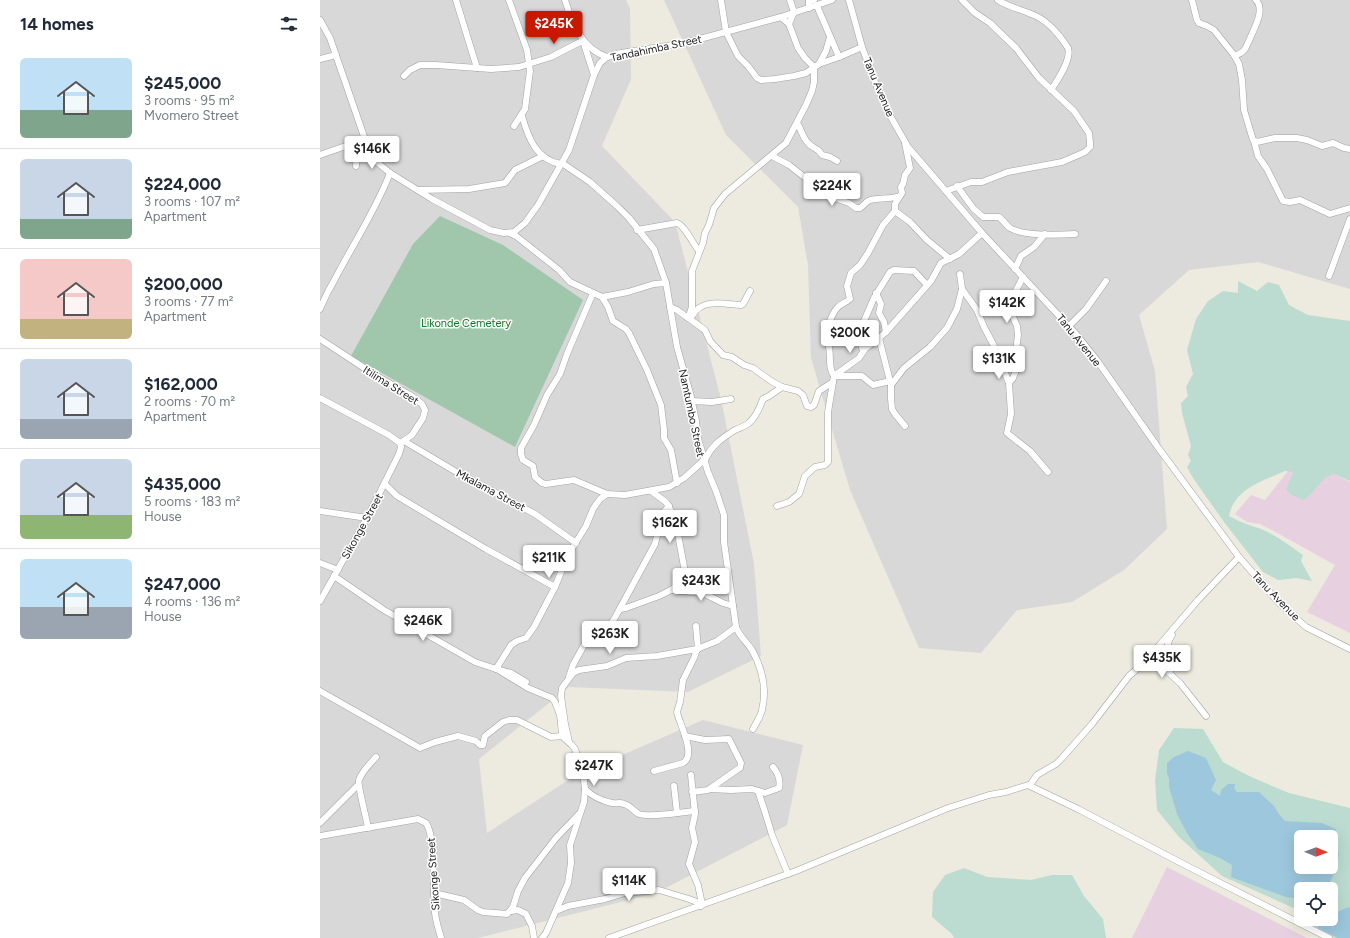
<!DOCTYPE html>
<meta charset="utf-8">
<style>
body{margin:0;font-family:Figtree,sans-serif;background:#f6f6f7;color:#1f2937;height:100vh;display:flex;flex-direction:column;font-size:15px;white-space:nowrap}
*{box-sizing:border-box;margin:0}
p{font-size:13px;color:#747a83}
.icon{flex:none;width:22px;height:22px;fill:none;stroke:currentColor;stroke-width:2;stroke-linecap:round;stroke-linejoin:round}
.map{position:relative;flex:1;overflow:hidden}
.drawer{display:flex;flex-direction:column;background:#fff;width:320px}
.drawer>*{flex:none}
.needle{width:26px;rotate:91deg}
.controls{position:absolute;left:974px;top:830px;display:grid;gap:8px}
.controls a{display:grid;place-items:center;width:44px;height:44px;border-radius:6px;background:#fff;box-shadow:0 4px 16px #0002;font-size:20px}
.price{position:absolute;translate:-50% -34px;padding:0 9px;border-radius:4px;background:#fff;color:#222;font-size:13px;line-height:26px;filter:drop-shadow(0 1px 2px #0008)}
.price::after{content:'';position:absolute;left:50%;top:24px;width:12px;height:9px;margin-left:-6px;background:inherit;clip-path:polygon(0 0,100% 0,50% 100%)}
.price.current{background:#c61900;color:#fff}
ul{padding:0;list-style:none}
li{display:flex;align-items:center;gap:12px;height:100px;padding:0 20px}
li+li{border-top:1px solid #e0e1e3}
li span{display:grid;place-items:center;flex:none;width:112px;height:80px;border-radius:6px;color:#555}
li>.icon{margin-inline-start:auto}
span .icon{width:48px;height:48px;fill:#fffc;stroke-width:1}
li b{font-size:17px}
h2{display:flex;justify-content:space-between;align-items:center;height:48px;padding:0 20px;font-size:17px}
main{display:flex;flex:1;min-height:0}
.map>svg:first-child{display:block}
.residential{fill:#d9d8d8}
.industrial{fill:#e7d1e0}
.wetland{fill:#bcdcd1;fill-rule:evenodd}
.cemetery{fill:#a0c7ab}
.water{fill:#9dc7dd;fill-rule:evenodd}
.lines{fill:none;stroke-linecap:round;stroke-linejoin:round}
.minor-casing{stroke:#a2a2a2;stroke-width:7}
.minor{stroke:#fff;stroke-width:6}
.labels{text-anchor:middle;stroke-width:3;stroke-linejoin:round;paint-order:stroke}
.street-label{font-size:11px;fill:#1b1b1b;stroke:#fff}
.park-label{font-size:11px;fill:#077b1f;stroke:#fff}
</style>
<main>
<section class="drawer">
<h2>14 homes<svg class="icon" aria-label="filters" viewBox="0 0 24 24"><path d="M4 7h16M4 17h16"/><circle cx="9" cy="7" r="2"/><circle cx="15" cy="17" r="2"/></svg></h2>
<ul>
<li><span style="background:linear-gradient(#bfe0f5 65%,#7fa58c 0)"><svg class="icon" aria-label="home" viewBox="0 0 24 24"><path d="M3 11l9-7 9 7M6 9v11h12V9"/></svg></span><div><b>$245,000</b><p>3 rooms · 95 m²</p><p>Mvomero Street</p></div></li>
<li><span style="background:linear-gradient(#c9d6e8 75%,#7fa58c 0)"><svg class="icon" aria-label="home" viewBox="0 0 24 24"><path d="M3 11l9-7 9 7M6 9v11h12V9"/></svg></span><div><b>$224,000</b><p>3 rooms · 107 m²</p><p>Apartment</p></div></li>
<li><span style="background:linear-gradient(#f6c9c9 75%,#c2b280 0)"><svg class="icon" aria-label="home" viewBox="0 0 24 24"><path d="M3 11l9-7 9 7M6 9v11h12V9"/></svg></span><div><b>$200,000</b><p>3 rooms · 77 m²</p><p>Apartment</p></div></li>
<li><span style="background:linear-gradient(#c9d6e8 75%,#9aa5b1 0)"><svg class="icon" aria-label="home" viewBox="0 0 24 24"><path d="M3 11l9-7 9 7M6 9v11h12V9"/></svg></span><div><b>$162,000</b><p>2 rooms · 70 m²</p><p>Apartment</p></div></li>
<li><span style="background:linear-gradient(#c9d6e8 70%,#8fb573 0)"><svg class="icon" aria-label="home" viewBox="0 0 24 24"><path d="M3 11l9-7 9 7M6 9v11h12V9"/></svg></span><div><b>$435,000</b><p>5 rooms · 183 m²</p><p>House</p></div></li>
<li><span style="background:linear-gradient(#bfe0f5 60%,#9aa5b1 0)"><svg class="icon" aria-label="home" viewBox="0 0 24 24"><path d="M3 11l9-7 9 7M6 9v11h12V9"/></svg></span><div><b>$247,000</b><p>4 rooms · 136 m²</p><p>House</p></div></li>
</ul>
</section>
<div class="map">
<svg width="1030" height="938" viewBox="0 0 1030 938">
<rect width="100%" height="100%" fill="#edeadf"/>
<g class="residential">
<polygon points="0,0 306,0 310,9 311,79 282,146 355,222 401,399 434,564 441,656 368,692 249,687 159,759 167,833 256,775 383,720 483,745 467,825 336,893 158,938 0,938"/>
<polygon points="344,0 1030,0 1030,289 938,262 869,270 819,315 835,371 847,529 804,570 752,602 697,610 661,653 599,648 530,490 491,358 488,265 478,207 406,135"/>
</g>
<g class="industrial">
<polygon points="980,456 1030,482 1030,633 987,612 1015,565 950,529 940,524 927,522 915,514 931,495 945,500"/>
<polygon points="847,867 987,938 812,938"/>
</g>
<g class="wetland">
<path d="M918,281l19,10 11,-9 11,3 10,20 19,10 42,6v160l-16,-7 -9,4 -15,17 -7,5 -13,-6 -4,-5 7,-17 -8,-1c-22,10 -51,18 -56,45 11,6 20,9 32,13 15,6 29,17 42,26l-2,6 11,20 -16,-3 -18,2 -15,-8 -39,-50 -31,-44 -6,-11 4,-6 -3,-6 3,-9 -9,-33 -1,-10 7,-7 -2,-9 7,-13 -6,-24 9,-31 12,-18 15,-10 15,2z"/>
<path d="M854,728l29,1 20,33 24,13 25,11 17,7 61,15v130h-15l-38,-20 1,-8 -76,-34 -43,-39 -22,-27 -2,-29 4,-31zM981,837h30v30h-30zM981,889h30v30h-30z"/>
<polygon points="644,868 667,877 711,880 732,875 752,875 764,896 783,919 786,938 634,938 632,934 612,917 613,892 625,875"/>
</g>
<polygon class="cemetery" points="120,216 183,245 263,300 195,447 31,356 93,244"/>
<g class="water">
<path d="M868,751l18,7 10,22 -5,10 9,6 1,-6 7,-6h7l-1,4 3,4h22l15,14 5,8 6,7 37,2 14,6 -2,9 5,17 -4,16 -8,18h-26v10l-15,-2 -55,-20 1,-12 -12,-7 -22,-9 -11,-16 -10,-19 -8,-27v-8l-2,-6v-10l7,-6zM981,837h30v30h-30z"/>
<polygon points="1028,907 1030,908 1030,938 1018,938 998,928 999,921 1003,919 1011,919 1011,915"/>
</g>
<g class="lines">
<g class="minor-casing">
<g id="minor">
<polyline points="136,0 157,68"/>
<polyline points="189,0 207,50 210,71 205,109 194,126"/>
<path d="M245,0c7,23 17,49 42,57"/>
<polyline points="401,0 406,32 418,56 428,66 437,78 441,80 455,79 474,76 486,73 499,64 519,57 542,47"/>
<polyline points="529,0 542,47 555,82 568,112 588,147 662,233 756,334 776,359 837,446 919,557 960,604 986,627 1030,649"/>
<path d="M678,0c10,7 22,9 33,14 15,5 28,20 37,34 4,11 -11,33 -17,42"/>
<polyline points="872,0 877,20 879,23 887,26 894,30 914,55 919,64 922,80 924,110 933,140 937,142 955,138 977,138 987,140 1002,146 1013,143 1024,148 1030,149"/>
<polyline points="497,6 519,57"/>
<polyline points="489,8 489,0 494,0"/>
<polyline points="0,20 10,38 49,151 53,159 70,173 112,199 170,230 184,233 194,232 205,223 218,205 249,150 274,75 280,63 287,57 301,53 365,43 461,17 512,0"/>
<polyline points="469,24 474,12 470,0"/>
<polyline points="264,44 274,75"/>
<path d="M914,55c5,0 8,-2 11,-6 2,-3 2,-5 4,-8 4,-11 17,-31 7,-41"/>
<polyline points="0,59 16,55"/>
<polyline points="499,64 506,51 510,37"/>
<polyline points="84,76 90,70 100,65 116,65 171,69 199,67 231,57 262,41"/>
<path d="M202,116c6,21 14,44 39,48"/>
<path d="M477,123c4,6 6,15 11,20 5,6 11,5 14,12l8,2 7,4"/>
<polyline points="934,141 938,156 947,169 963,201 970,202 980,200 1010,214 1030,208"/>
<polyline points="0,155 46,139"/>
<path d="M452,156l17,9 38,30 7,3 15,5 7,5h4c3,-2 5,-5 8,-7 7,-4 22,-1 32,-5"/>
<polyline points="242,163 270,182 297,206 309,218 334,249 346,283 357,347 370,393 376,421 378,439 384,458 383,461 364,478 349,487 305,495 287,494 254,480 226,484 222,483 215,477 213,466 203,460 201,454 201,448 214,425 227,395 240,374 247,354 273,293"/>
<polyline points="36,166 37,156 40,148 39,141"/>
<path d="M637,186l16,22 10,9h16c4,3 7,8 11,11 14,8 49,7 65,6"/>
<polyline points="99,190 149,189 185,183 195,170 223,156"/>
<polyline points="626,191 651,182 662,182 688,172 742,162 765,152 770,147 770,142 769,133 754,111 719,78 696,48 670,23 655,13 642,0"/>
<polyline points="575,211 590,222 607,240 630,259"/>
<path d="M317,230l40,-7c8,3 16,21 22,28"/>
<polyline points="190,233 196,236 239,270 250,282 282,297 308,292 334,284 346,283"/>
<polyline points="695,269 701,256 714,247 725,234"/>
<polyline points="640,274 642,289 657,310 664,327 673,344 689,383 691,414 687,433 710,451 728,472"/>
<polyline points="1009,276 1030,219"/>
<polyline points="556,293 561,304 559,313 564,322 566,332"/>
<polyline points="282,297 288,307 293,321 306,329 309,333 327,370 341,405 344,430 344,438 351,450 357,483"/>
<polyline points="350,307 357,310 385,330 390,341 403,355 412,357 424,365 433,368 451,381 462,387"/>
<path d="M0,309c4,-10 9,-20 15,-30 18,-35 41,-69 55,-106"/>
<path d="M372,316c10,-18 31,-12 49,-11l2,-1 7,-13"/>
<polyline points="368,318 372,307 372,271 383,243 385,233 389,225 394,208 405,194 466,143 486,105 492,91 494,82 494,67 485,58 478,48 469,24 461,17"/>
<polyline points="749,326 766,309 786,281"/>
<polyline points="559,338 571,385 571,399 572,409 575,414 585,426"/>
<polyline points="0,339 55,375 90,395 102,404 105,410 103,418 92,435 82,442"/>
<polyline points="543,351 541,344 545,332 544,321 554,298 570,272 574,270 594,271 607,285"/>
<path d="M570,381l-17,4 -11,-9h-28c-7,-10 -2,-22 -6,-33 -1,-4 -2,-3 -2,-6 -1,-6 7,-25 11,-29 4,-5 9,-5 13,-9l-3,-13 4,-13 9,-8 8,-12 15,-28 12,-14v-7l7,-11 -1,-6 2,-3 2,-9 5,-7 -5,-25"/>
<polyline points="689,383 693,378 695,373 696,351 698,335 697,326 688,306 703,277"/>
<polyline points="571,385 584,368 610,347 627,328 637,309 642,289"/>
<polyline points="0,398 69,435 80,443 81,447 79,454 47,518 0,601"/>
<polyline points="371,401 392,402 411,399"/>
<polyline points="84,441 138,473 215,514 256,543"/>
<path d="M384,459l4,13 8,19 8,24v27l12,85c3,9 11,15 16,23 10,18 15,39 10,60 -1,6 -6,13 -9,19"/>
<path d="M385,460c6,-14 17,-22 30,-30 5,-2 10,-4 14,-7 7,-6 11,-16 14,-24l6,-3 13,-9 16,4 5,4 4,11 4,1 3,-2 5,-14 14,-9"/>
<polyline points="65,484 77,496 166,549 235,587"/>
<polyline points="331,491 346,502 355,518 365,572 376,592"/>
<polyline points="457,506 469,502 479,494 485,476 495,467 505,465 508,462 508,412 514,376 518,373 539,358 545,349 559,338 566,332 611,281 621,263 639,254 662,233"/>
<polyline points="0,511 47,518"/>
<polyline points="0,563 18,570"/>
<polyline points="14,576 64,610 155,662 176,669 191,673 206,682"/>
<polyline points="351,590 383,593 403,603 413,606"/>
<polyline points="300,609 306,608 339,596 351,590 355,587 365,572"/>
<polyline points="376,626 378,649"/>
<path d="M852,635c-8,12 -3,16 2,28l-5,10 11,10 26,33"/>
<polyline points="176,669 191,645 197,641 206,638 214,627 235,587 248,555 266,526 273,509 280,499 287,494"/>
<polyline points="180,671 208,688 232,698 235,702 240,715 242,734 244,738 252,745 255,749 263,773 265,789 264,802 250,845 251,863 248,883 226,933 222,938"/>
<path d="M249,677l4,-12 16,-29c5,-4 10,-3 15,-6 6,-4 11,-12 14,-18l37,-68 7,-30 7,-8"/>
<polyline points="0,691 100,748 115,742 138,736 156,741 160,745 163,745 165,736 183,722 189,720 197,720 231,737 243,736"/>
<polyline points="365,736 385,740 409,739 421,763 420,768 418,769 388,790 372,792"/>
<polyline points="249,742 245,724 241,696 242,688 253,673 259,670 287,666 306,658 337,656 377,649 397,641 416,627"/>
<path d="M334,771l29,-8c14,-8 -4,-40 -6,-51l3,-10 3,-22 11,-22 3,-9"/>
<polyline points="371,775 375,814 372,828 375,842 369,864 378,885 382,904 381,906"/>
<polyline points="710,785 717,775 736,764 742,758 772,724 809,676 825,662 878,600 919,557"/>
<polyline points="354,786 357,813"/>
<path d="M265,789c7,7 17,12 27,14 4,1 8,-1 12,1 6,1 10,8 15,10 12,4 43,-2 56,-3"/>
<path d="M390,789l21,1 21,-1 13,4 14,-5c2,-9 -1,-15 -6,-21"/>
<polyline points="438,791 445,812 452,835 468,874"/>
<polyline points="0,823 38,785"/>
<path d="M48,828c-1,-8 -11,-44 -9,-48 3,-9 11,-16 17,-23"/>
<path d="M0,836l98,-17 8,4c10,14 7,71 9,90 1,9 4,17 6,25"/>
<polyline points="114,893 144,900 158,910 163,912 187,914 193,907 198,891 205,878 236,838 259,814"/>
<polyline points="191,911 198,910 206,914 212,926 214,938"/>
<polyline points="236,911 248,906 285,899 305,893 339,890 369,899 382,904"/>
<polyline points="289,938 476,871 628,808 669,795 686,792 708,785 758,809 867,866 1009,938"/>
</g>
</g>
<use href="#minor" class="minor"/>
</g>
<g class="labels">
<g class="street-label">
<text transform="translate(336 48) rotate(-12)" y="4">Tandahimba Street</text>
<text transform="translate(559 87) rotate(67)" y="4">Tanu Avenue</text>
<text transform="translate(759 340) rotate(51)" y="4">Tanu Avenue</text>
<text transform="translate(71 385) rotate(32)" y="4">Itilima Street</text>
<text transform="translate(372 413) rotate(78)" y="4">Namtumbo Street</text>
<text transform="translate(171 490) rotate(28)" y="4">Mkalama Street</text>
<text transform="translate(42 526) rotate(-61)" y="4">Sikonge Street</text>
<text transform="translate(956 596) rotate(46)" y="4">Tanu Avenue</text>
<text transform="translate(113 874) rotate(-94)" y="4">Sikonge Street</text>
</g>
<g class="park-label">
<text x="146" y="327">Likonde Cemetery</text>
</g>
</g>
</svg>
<div class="controls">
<a><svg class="needle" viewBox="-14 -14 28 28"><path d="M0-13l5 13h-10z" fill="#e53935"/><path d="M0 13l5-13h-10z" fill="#747a83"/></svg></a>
<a><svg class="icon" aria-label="locate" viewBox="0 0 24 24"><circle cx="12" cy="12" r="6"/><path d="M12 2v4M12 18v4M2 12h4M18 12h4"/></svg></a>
</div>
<b class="price current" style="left:234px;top:45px">$245K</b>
<b class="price" style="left:52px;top:170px">$146K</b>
<b class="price" style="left:512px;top:207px">$224K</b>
<b class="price" style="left:687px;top:324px">$142K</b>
<b class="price" style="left:530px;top:354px">$200K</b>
<b class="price" style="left:679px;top:380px">$131K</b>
<b class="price" style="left:350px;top:544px">$162K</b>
<b class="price" style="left:229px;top:579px">$211K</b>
<b class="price" style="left:381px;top:602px">$243K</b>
<b class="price" style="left:103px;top:642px">$246K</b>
<b class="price" style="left:290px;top:655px">$263K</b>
<b class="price" style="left:842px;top:679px">$435K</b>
<b class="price" style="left:274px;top:787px">$247K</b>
<b class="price" style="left:309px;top:902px">$114K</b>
</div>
</main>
